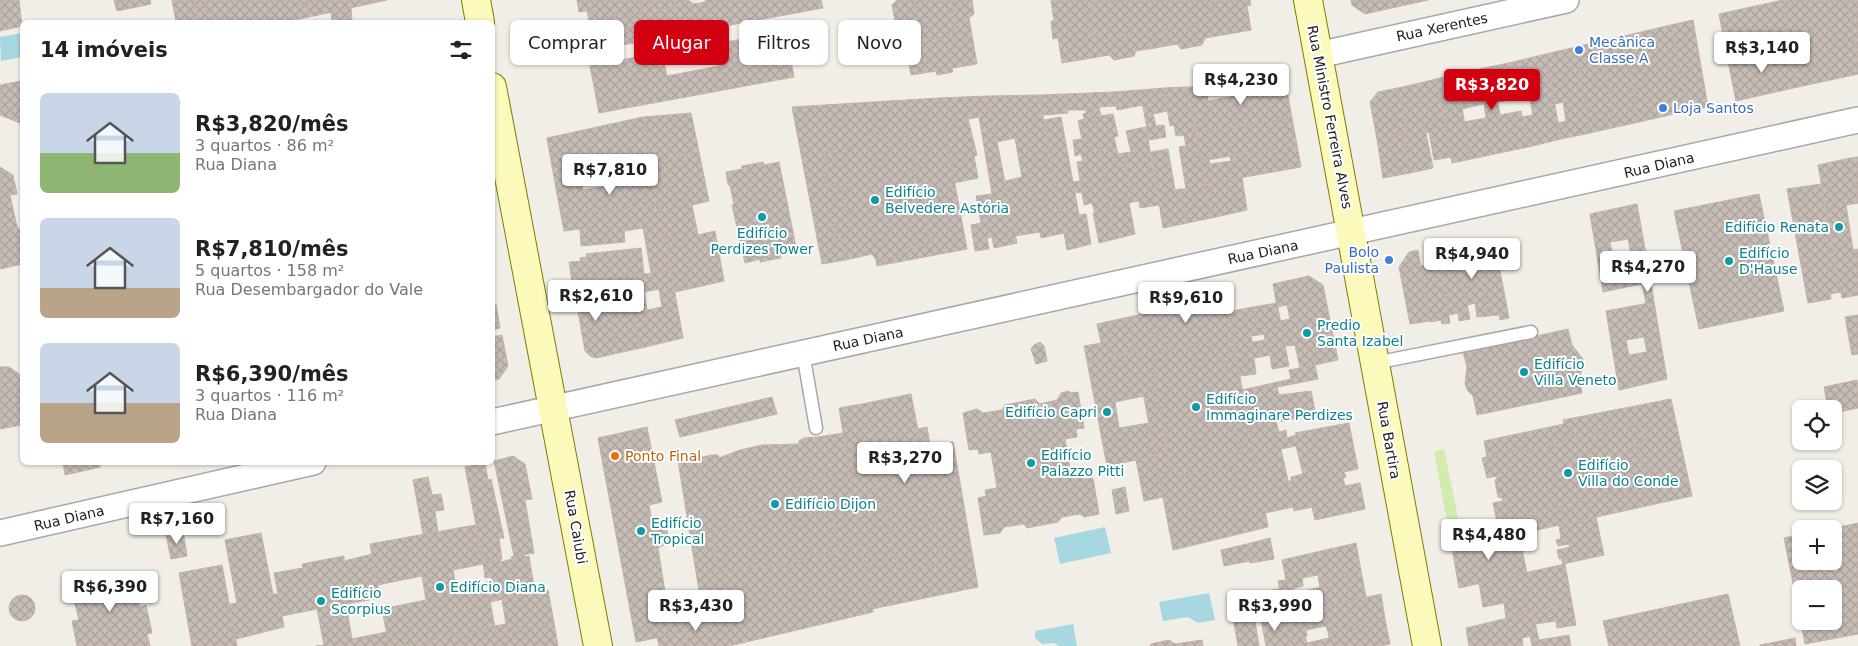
<!DOCTYPE html>
<html lang="pt">
<meta charset="utf-8">
<style>
body{margin:0;font-family:"DejaVu Sans",sans-serif;background:#f6f6f6;color:#222;height:100vh;display:flex;flex-direction:column;font-size:19px;white-space:nowrap}
*{box-sizing:border-box;margin:0}
p{font-size:16px;color:#767676}
.icon{flex:none;width:28px;height:28px;fill:none;stroke:currentColor;stroke-width:2;stroke-linecap:round;stroke-linejoin:round}
.map{position:relative;flex:1;overflow:hidden}
.sheet{position:absolute;left:20px;top:20px;width:475px;height:445px;display:flex;flex-direction:column;background:#fff;border-radius:8px;box-shadow:0 1px 4px #0004}
.sheet>*{flex:none}
.hud{position:absolute;left:510px;top:20px;width:475px;height:45px;display:flex;gap:10px}
.fabs{position:absolute;left:1792px;top:400px;display:grid;gap:10px}
.fabs a{display:grid;place-items:center;width:50px;height:50px;border-radius:8px;background:#fff;box-shadow:0 1px 4px #0004;font-size:25px}
.price{position:absolute;translate:-50% -42px;padding:0 11px;border-radius:5px;background:#fff;color:#222;font-size:16px;line-height:32px;filter:drop-shadow(0 1px 2px #0008)}
.price::after{content:'';position:absolute;left:50%;top:30px;width:15px;height:11px;margin-left:-8px;background:inherit;clip-path:polygon(0 0,100% 0,50% 100%)}
.price.active{background:#d20011;color:#fff}
ul{padding:0;list-style:none}
li{display:flex;align-items:center;gap:15px;height:125px;padding:0 20px}
li span{display:grid;place-items:center;flex:none;width:140px;height:100px;border-radius:8px;color:#555}
li>.icon{margin-inline-start:auto}
span .icon{width:60px;height:60px;fill:#fffc;stroke-width:1}
li b{font-size:21px}
h2{display:flex;justify-content:space-between;align-items:center;height:60px;padding:0 20px;font-size:21px}
.chip{padding:0 18px;border-radius:8px;background:#fff;box-shadow:0 1px 4px #0004;font-size:18px;line-height:45px}
.chip.active{background:#d20011;color:#fff}
.map>svg:first-child{display:block}
.garden{fill:#d1ecad}
.water{fill:#a7d7e0}
.building{fill:url(#building-cross-hatch);stroke:#c4b3a9;fill-rule:evenodd}
.lines{fill:none;stroke-linecap:round;stroke-linejoin:round}
.lane-casing{stroke:#a8a8a8;stroke-width:15}
.street-casing{stroke:#a8a8a8;stroke-width:28}
.secondary-casing{stroke:#7a7e02;stroke-width:30}
.lane{stroke:#fff;stroke-width:12}
.street{stroke:#fff;stroke-width:25}
.secondary{stroke:#fbfabb;stroke-width:28}
.shop-dot{fill:#3f7fe0;stroke:#fff;stroke-width:2}
.culture-dot{fill:#0f9aa8;stroke:#fff;stroke-width:2}
.food-dot{fill:#e8710a;stroke:#fff;stroke-width:2}
.labels{text-anchor:middle;stroke-width:4;stroke-linejoin:round;paint-order:stroke}
.street-label{font-size:14px;fill:#212121;stroke:#fff}
.shop-label{font-size:14px;fill:#366cbe;stroke:#fff;text-anchor:start}
.culture-label{font-size:14px;fill:#0d838f;stroke:#fff;text-anchor:start}
.food-label{font-size:14px;fill:#c56008;stroke:#fff;text-anchor:start}
</style>
<div class="map">
<svg width="1858" height="646" viewBox="0 0 1858 646">
<defs>
<pattern id="building-cross-hatch" width="8" height="8" patternUnits="userSpaceOnUse" patternTransform="scale(1.25)"><rect width="8" height="8" fill="#c6bcb6"/><path d="M0 0l8 8M0 8l8-8" fill="none" stroke="#aaa19c"/></pattern>
</defs>
<rect width="100%" height="100%" fill="#f1ede7"/>
<polygon class="garden" points="1444,449 1464,546 1452,548 1434,452"/>
<g class="water">
<polygon points="22,33 22,57 1,61 0,37"/>
<polygon points="1105,527 1111,553 1060,564 1054,538"/>
<polygon points="1209,593 1215,620 1198,623 1188,617 1163,621 1159,602"/>
<polygon points="1073,624 1077,646 1059,646 1054,643 1042,644 1035,638 1035,631"/>
</g>
<g class="building">
<polygon points="0,0 19,0 22,26 0,31"/>
<polygon points="114,0 150,0 151,4 117,11"/>
<polygon points="172,0 194,0 198,22 176,22"/>
<polygon points="194,0 205,0 207,14 218,12 220,22 198,22"/>
<polygon points="205,0 299,0 300,6 307,4 309,17 284,22 220,22 218,12 207,14"/>
<polygon points="299,0 387,0 309,17 307,4 300,6"/>
<polygon points="577,0 640,0 641,10 639,14 628,16 625,13 610,16 609,19 595,21 592,10 579,12"/>
<polygon points="640,0 653,0 654,7 659,10 673,8 676,4 675,0 688,0 694,4 705,2 706,0 821,0 823,8 595,50 587,11 592,10 595,21 609,19 610,16 625,13 628,16 639,14 641,10"/>
<polygon points="653,0 675,0 676,4 673,8 659,10 654,7"/>
<polygon points="897,0 972,0 974,14 969,18 977,64 952,68 953,72 937,75 936,71 911,75 903,30 896,27 892,5"/>
<polygon points="914,0 951,0 956,23 951,33 945,38 937,40 925,38 920,31"/>
<polygon points="1051,0 1250,0 1251,5 1247,6 1251,30 1205,38 1202,45 1181,49 1177,44 1136,51 1134,56 1114,60 1109,55 1062,63 1058,38 1053,39 1051,21 1054,21"/>
<polygon points="1118,0 1214,0 1215,9 1213,17 1206,23 1163,30 1165,46 1149,49 1146,32 1102,40 1089,30 1086,18 1092,8 1096,4"/>
<polygon points="1351,0 1428,0 1365,14 1352,5"/>
<polygon points="1783,0 1790,43 1727,56 1719,14"/>
<polygon points="1783,0 1847,0 1858,61 1858,74 1798,87"/>
<polygon points="1847,0 1858,0 1858,61 1856,50"/>
<polygon points="351,8 352,22 332,22 331,12"/>
<polygon points="1693,20 1708,107 1687,111 1671,25"/>
<polygon points="1671,25 1687,111 1639,122 1624,36"/>
<polygon points="786,31 794,77 599,113 590,66 662,52 667,76 719,66 715,44"/>
<polygon points="1624,36 1639,122 1616,127 1600,41"/>
<polygon points="1600,41 1616,127 1590,133 1576,47"/>
<polygon points="1576,47 1590,133 1561,139 1558,123 1566,121 1563,102 1555,104 1546,54"/>
<polygon points="1773,47 1774,53 1791,50 1798,87 1736,101 1727,56 1738,54 1739,61 1760,57 1759,49"/>
<polygon points="1546,54 1561,139 1528,147 1522,117 1533,115 1528,89 1518,91 1513,62"/>
<polygon points="1513,62 1519,99 1498,102 1500,115 1521,111 1528,147 1471,159 1464,122 1486,118 1484,104 1462,109 1456,74"/>
<polygon points="1456,74 1471,159 1452,163 1436,79"/>
<polygon points="1285,79 1292,118 1196,133 1187,87 1206,86 1208,101 1245,94 1243,83"/>
<polygon points="1436,79 1451,157 1434,160 1429,132 1426,133 1416,84"/>
<polygon points="22,80 22,124 20,123 21,81"/>
<polygon points="21,81 20,123 0,115 0,85"/>
<polygon points="1416,84 1433,168 1410,173 1403,134 1407,133 1398,88"/>
<polygon points="1187,87 1211,218 1187,223 1181,189 1186,189 1179,147 1186,146 1184,135 1176,136 1174,125 1170,126 1164,88"/>
<polygon points="1164,88 1167,111 1153,114 1156,126 1164,125 1166,137 1149,140 1140,90"/>
<polygon points="1398,88 1407,133 1377,139 1370,102 1378,92"/>
<polygon points="1140,90 1143,105 1117,110 1114,92"/>
<polygon points="1114,92 1116,106 1099,107 1101,116 1113,114 1118,136 1114,137 1118,154 1124,153 1133,202 1129,203 1135,234 1115,239 1090,93"/>
<polygon points="1090,93 1115,239 1099,243 1093,213 1095,213 1092,203 1084,205 1077,162 1083,161 1081,154 1075,156 1073,140 1082,139 1078,121 1084,119 1083,114 1086,113 1086,110 1068,110 1065,94"/>
<polygon points="1065,94 1068,113 1043,115 1039,95"/>
<polygon points="1039,95 1064,233 1041,238 1040,232 1015,236 1005,181 1022,177 1015,138 997,142 988,96"/>
<polygon points="988,96 1017,243 994,248 992,237 987,238 989,249 975,251 971,225 981,223 976,196 992,194 979,117 968,119 977,155 974,156 978,178 954,183 939,98"/>
<polygon points="939,98 967,249 877,266 876,260 901,255 903,249 931,244 926,222 931,221 928,207 908,211 900,173 920,169 917,154 913,156 909,135 884,140 879,134 854,139 851,146 824,152 828,171 824,172 826,186 845,183 847,191 842,192 846,215 851,214 853,221 834,225 836,240 841,239 845,260 822,264 792,107"/>
<polygon points="691,113 699,152 651,162 643,117"/>
<polygon points="643,117 653,173 556,189 547,138"/>
<polygon points="1061,117 1073,182 1080,181 1082,192 1075,193 1079,215 1086,214 1091,244 1067,250 1044,120"/>
<polygon points="1292,118 1297,145 1201,161 1196,133"/>
<polygon points="1146,127 1159,205 1140,208 1139,201 1133,202 1124,153 1131,152 1126,131"/>
<polygon points="879,134 884,140 909,135 913,156 917,154 920,169 900,173 908,211 928,207 931,221 926,222 931,244 903,249 901,255 876,260 872,254 845,260 841,239 836,240 834,225 853,221 851,214 846,215 842,192 847,191 845,183 826,186 824,172 828,171 824,152 851,146 854,139"/>
<polygon points="1403,134 1410,173 1383,178 1377,139"/>
<polygon points="1297,145 1301,167 1205,184 1201,161 1209,159 1210,164 1231,161 1230,156"/>
<polygon points="1168,149 1175,190 1181,189 1187,223 1163,228 1151,152"/>
<polygon points="699,152 709,201 692,205 698,235 715,231 724,281 675,292 651,162"/>
<polygon points="1858,157 1858,200 1850,158"/>
<polygon points="1850,158 1858,203 1846,205 1853,250 1858,249 1858,295 1842,298 1818,165"/>
<polygon points="763,162 764,165 779,162 797,252 780,255 781,258 760,262 760,259 745,263 732,205 734,205 730,185 728,185 726,172 742,169 742,166"/>
<polygon points="0,167 13,175 17,194 10,195 17,227 22,232 22,264 0,269"/>
<polygon points="653,173 659,205 561,215 556,189 582,185 583,190 619,184 617,179"/>
<polygon points="1242,177 1247,210 1211,218 1205,184"/>
<polygon points="1821,184 1841,292 1830,294 1831,299 1808,303 1787,189"/>
<polygon points="1759,194 1784,311 1699,329 1674,211"/>
<path d="M1637,204l14,78 -48,10 -13,-78zM1628,239l3,16 -18,3 -3,-16z"/>
<polygon points="659,205 665,238 645,239 643,228 624,231 625,242 581,246 580,229 564,231 561,215"/>
<polygon points="665,238 671,271 651,273 645,239"/>
<polygon points="1466,241 1470,259 1478,258 1488,316 1477,317 1475,303 1467,305 1455,243"/>
<polygon points="641,248 644,274 572,282 569,262 581,261 580,258 587,257 586,254"/>
<polygon points="1496,249 1509,318 1500,320 1499,315 1488,316 1476,252"/>
<polygon points="1418,250 1430,321 1410,324 1399,267 1409,252"/>
<polygon points="1458,259 1470,319 1459,321 1458,313 1449,315 1439,263"/>
<polygon points="1439,263 1450,323 1442,324 1441,320 1431,322 1430,321 1421,266"/>
<path d="M671,271l12,67 -42,10 -16,-72zM659,289l3,18 -15,3 -3,-18z"/>
<polygon points="625,276 641,348 618,353 608,302 613,301 610,287 605,288 603,278"/>
<polygon points="1309,276 1323,285 1338,360 1300,368 1295,345 1285,346 1280,321 1290,319 1287,305 1277,307 1273,284"/>
<polygon points="603,278 605,288 601,289 603,303 608,302 618,353 596,358 590,356 585,351 575,294 591,290 589,280"/>
<polygon points="1651,282 1654,302 1646,304 1642,283"/>
<polygon points="1225,295 1233,340 1209,344 1207,343 1163,351 1161,335 1133,340 1129,317"/>
<path d="M1654,302l13,77 -48,11 -13,-79zM1644,337l3,15 -18,3 -3,-15z"/>
<polygon points="1277,303 1289,366 1272,369 1270,355 1261,357 1259,341 1265,340 1264,334 1258,335 1253,307"/>
<polygon points="496,304 500,328 492,330 492,305"/>
<polygon points="1253,307 1258,335 1251,336 1252,342 1259,341 1261,357 1254,358 1256,374 1240,376 1228,312"/>
<polygon points="1858,315 1858,354 1852,355 1845,317"/>
<polygon points="1129,317 1136,352 1087,361 1084,346 1101,343 1097,324"/>
<polygon points="1568,329 1572,345 1583,359 1583,368 1579,377 1582,393 1477,415 1473,396 1468,391 1465,384 1467,367 1463,352"/>
<polygon points="502,335 508,366 499,379 492,380 492,337"/>
<polygon points="1161,335 1163,351 1153,364 1169,464 1181,476 1231,467 1241,450 1223,355 1209,344 1233,340 1268,527 1173,550 1133,340"/>
<polygon points="1040,342 1044,346 1047,361 1036,364 1031,349 1034,345"/>
<polygon points="1207,343 1223,355 1241,450 1231,467 1181,476 1169,464 1153,364 1162,351"/>
<polygon points="1136,352 1144,396 1115,402 1119,428 1149,423 1155,456 1107,466 1087,361"/>
<polygon points="1315,365 1318,379 1277,387 1279,395 1311,391 1316,415 1249,427 1242,390 1291,379 1289,370"/>
<polygon points="0,367 9,367 22,376 22,425 0,429"/>
<polygon points="1857,380 1858,408 1834,413 1834,409 1828,409 1824,387"/>
<polygon points="1069,391 1070,393 1078,392 1084,428 1076,429 1077,437 1065,439 1071,474 1083,473 1084,479 1093,478 1099,514 1084,517 1080,514 1062,517 1058,522 1027,528 1024,524 1004,527 1000,533 984,535 978,498 986,496 985,490 997,488 991,452 979,454 978,449 969,450 963,413 977,409 983,413 1002,410 1005,405 1035,399 1040,404 1057,400 1061,393"/>
<polygon points="911,394 926,471 930,470 933,486 929,487 943,563 898,572 883,497 879,498 876,479 881,478 867,403"/>
<polygon points="772,397 777,414 680,437 675,420"/>
<polygon points="1671,399 1692,496 1505,537 1502,521 1538,514 1537,511 1557,507 1557,509 1560,508 1561,511 1571,508 1572,502 1612,494 1613,497 1654,488 1650,468 1640,470 1642,465 1639,450 1634,447 1634,445 1645,443 1640,423 1598,432 1599,435 1580,439 1580,437 1577,437 1577,434 1566,436 1565,442 1525,451 1524,449 1487,457 1484,441 1564,424 1563,420"/>
<polygon points="867,403 881,478 876,479 879,498 883,497 898,572 943,563 929,487 933,486 930,470 926,471 918,429 927,427 930,446 953,442 978,587 872,609 839,408"/>
<path d="M1276,422l3,10 7,-2 1,8 9,-3 -1,-2 54,-10 9,46 -14,3 2,5 -3,1 2,8 15,-3 5,26 -50,11 -3,-13 -18,4 -1,-4 -28,6 -16,-86zM1296,446l7,28 -12,3v4h-3l-7,-32z"/>
<polygon points="1640,423 1645,443 1634,445 1634,447 1639,450 1642,465 1640,470 1650,468 1654,488 1613,497 1612,494 1572,502 1571,508 1561,511 1560,508 1557,509 1557,507 1537,511 1538,514 1497,522 1493,503 1503,501 1502,498 1498,497 1495,481 1498,476 1487,478 1482,458 1524,449 1525,451 1565,442 1566,436 1577,434 1577,437 1580,437 1580,439 1599,435 1598,432"/>
<polygon points="647,427 662,502 649,505 652,520 665,520 669,542 658,548 666,598 679,596 686,632 636,642 598,438"/>
<polygon points="843,433 873,612 729,646 708,646 678,461 698,458 704,497 729,494 732,495 733,502 750,500 751,502 754,516 737,520 736,529 712,534 719,574 732,572 738,569 738,566 760,567 778,566 796,562 817,553 824,556 839,553 832,514 808,516 804,508 800,509 799,507 796,493 801,491 800,481 825,477 818,437"/>
<polygon points="818,437 825,477 800,481 801,491 796,493 799,507 800,509 804,508 808,516 832,514 839,553 824,556 817,553 796,562 771,567 738,566 738,569 732,572 719,574 712,534 736,529 737,520 754,516 750,500 733,502 732,495 729,494 704,497 698,458 712,455 718,455 719,458 740,450 762,445 799,444 799,441 804,438"/>
<polygon points="513,456 525,464 532,499 525,500 534,553 514,556 494,461"/>
<polygon points="1155,456 1163,497 1144,501 1136,460"/>
<polygon points="63,462 81,462 83,471 65,475"/>
<polygon points="81,462 100,462 100,467 83,471"/>
<polygon points="485,463 488,480 491,479 504,538 499,538 502,559 483,562 465,467"/>
<polygon points="428,477 432,495 441,494 444,510 435,511 438,532 423,534 413,480"/>
<polygon points="1125,487 1129,511 1116,514 1112,490"/>
<polygon points="1596,517 1604,555 1563,564 1561,558 1559,559 1557,550 1570,547 1569,544 1558,546 1556,540 1561,539 1559,525"/>
<path d="M1858,523v111l-53,10 -21,-106 17,-4v27h33v-32h-4zM1801,589h33v32h-33z"/>
<polygon points="475,525 483,564 453,570 458,595 488,590 495,628 399,646 389,646 382,609 426,600 422,576 377,585 370,544"/>
<polygon points="183,531 187,556 171,559 166,535"/>
<polygon points="261,533 273,594 278,594 284,627 236,639 230,604 237,603 225,540"/>
<polygon points="1519,534 1527,573 1459,588 1452,548"/>
<polygon points="1270,538 1274,559 1250,563 1247,544"/>
<polygon points="1356,543 1361,571 1319,582 1318,575 1302,578 1303,586 1280,592 1278,581 1286,580 1282,560"/>
<polygon points="1247,544 1250,561 1224,566 1221,550"/>
<polygon points="372,554 380,598 346,604 352,639 386,632 389,646 316,646 324,645 317,609 282,616 274,573 303,568 302,564 344,556 344,561"/>
<polygon points="524,554 525,557 529,556 535,592 490,602 486,582 492,581 491,577 485,578 483,562 500,559 501,562 512,559 511,557"/>
<polygon points="1565,564 1572,603 1506,618 1504,603 1483,607 1479,583"/>
<polygon points="222,565 237,646 192,646 179,573"/>
<polygon points="1361,571 1366,597 1284,616 1280,592 1292,588 1294,594 1320,587 1319,582"/>
<polygon points="125,572 127,580 134,579 140,607 146,605 152,633 147,634 150,646 77,646 72,621 79,620 72,592 79,591 77,582"/>
<polygon points="1279,589 1284,616 1261,619 1256,593"/>
<polygon points="548,590 554,623 496,635 494,626 506,624 502,599"/>
<polygon points="1381,594 1385,619 1328,632 1326,626 1306,630 1307,636 1288,640 1284,616"/>
<polygon points="1728,594 1740,646 1609,646 1603,621"/>
<circle cx="22" cy="608" r="13"/>
<polygon points="1251,597 1259,646 1238,646 1230,601"/>
<polygon points="1572,603 1576,625 1557,628 1556,621 1535,624 1533,612"/>
<polygon points="1533,612 1540,646 1532,646 1530,636 1522,638 1523,646 1469,646 1466,628"/>
<polygon points="704,616 708,646 688,646 684,620"/>
<polygon points="1284,616 1290,646 1266,646 1261,619"/>
<polygon points="1385,619 1390,644 1380,646 1290,646 1288,640 1305,636 1307,643 1329,638 1328,632"/>
<polygon points="554,623 558,646 498,646 496,635"/>
<polygon points="495,628 498,646 399,646"/>
<polygon points="686,632 688,646 659,646 657,637"/>
<polygon points="1569,635 1571,646 1540,646 1539,640"/>
<polygon points="1795,638 1796,646 1760,646 1760,645"/>
<polygon points="1169,640 1175,644 1202,640 1203,646 1150,646 1151,644"/>
</g>
<g class="lines">
<g class="lane-casing">
<g id="lane">
<polyline points="803,353 816,428"/>
<polyline points="1375,363 1531,332"/>
</g>
</g>
<g class="street-casing">
<g id="street">
<polyline points="1318,55 1566,0"/>
<polyline points="492,422 1858,120"/>
<polyline points="0,533 313,462"/>
</g>
</g>
<g class="secondary-casing">
<g id="secondary">
<polyline points="476,0 480,22"/>
<polyline points="1308,0 1427,646"/>
<polyline points="492,87 598,646"/>
</g>
</g>
<use href="#lane" class="lane"/>
<use href="#street" class="street"/>
<use href="#secondary" class="secondary"/>
</g>
<g class="shop-dot">
<circle cx="1579" cy="50" r="5"/>
<circle cx="1663" cy="108" r="5"/>
<circle cx="1389" cy="260" r="5"/>
</g>
<g class="culture-dot">
<circle cx="875" cy="200" r="5"/>
<circle cx="762" cy="217" r="5"/>
<circle cx="1839" cy="227" r="5"/>
<circle cx="1729" cy="261" r="5"/>
<circle cx="1307" cy="333" r="5"/>
<circle cx="1524" cy="372" r="5"/>
<circle cx="1196" cy="407" r="5"/>
<circle cx="1107" cy="412" r="5"/>
<circle cx="1031" cy="463" r="5"/>
<circle cx="1568" cy="473" r="5"/>
<circle cx="775" cy="504" r="5"/>
<circle cx="641" cy="531" r="5"/>
<circle cx="440" cy="587" r="5"/>
<circle cx="321" cy="601" r="5"/>
</g>
<circle class="food-dot" cx="615" cy="456" r="5"/>
<g class="labels">
<g class="street-label">
<text transform="translate(1442 27) rotate(-12)" y="5">Rua Xerentes</text>
<text transform="translate(1330 117) rotate(79)" y="5">Rua Ministro Ferreira Alves</text>
<text transform="translate(1659 165) rotate(-13)" y="5">Rua Diana</text>
<text transform="translate(1263 252) rotate(-12)" y="5">Rua Diana</text>
<text transform="translate(868 339) rotate(-12)" y="5">Rua Diana</text>
<text transform="translate(1389 440) rotate(80)" y="5">Rua Bartira</text>
<text transform="translate(69 518) rotate(-13)" y="5">Rua Diana</text>
<text transform="translate(576 527) rotate(80)" y="5">Rua Caiubi</text>
</g>
<g class="shop-label">
<text x="1589" y="47">Mecânica<tspan x="1589" dy="16">Classe A</tspan></text>
<text x="1673" y="113">Loja Santos</text>
<text x="1379" y="257" text-anchor="end">Bolo<tspan x="1379" dy="16">Paulista</tspan></text>
</g>
<g class="culture-label">
<text x="885" y="197">Edifício<tspan x="885" dy="16">Belvedere Astória</tspan></text>
<text x="1829" y="232" text-anchor="end">Edifício Renata</text>
<text x="762" y="238" text-anchor="middle">Edifício<tspan x="762" dy="16">Perdizes Tower</tspan></text>
<text x="1739" y="258">Edifício<tspan x="1739" dy="16">D'Hause</tspan></text>
<text x="1317" y="330">Predio<tspan x="1317" dy="16">Santa Izabel</tspan></text>
<text x="1534" y="369">Edifício<tspan x="1534" dy="16">Villa Veneto</tspan></text>
<text x="1206" y="404">Edifício<tspan x="1206" dy="16">Immaginare Perdizes</tspan></text>
<text x="1097" y="417" text-anchor="end">Edifício Capri</text>
<text x="1041" y="460">Edifício<tspan x="1041" dy="16">Palazzo Pitti</tspan></text>
<text x="1578" y="470">Edifício<tspan x="1578" dy="16">Villa do Conde</tspan></text>
<text x="785" y="509">Edifício Dijon</text>
<text x="651" y="528">Edifício<tspan x="651" dy="16">Tropical</tspan></text>
<text x="450" y="592">Edifício Diana</text>
<text x="331" y="598">Edifício<tspan x="331" dy="16">Scorpius</tspan></text>
</g>
<g class="food-label">
<text x="625" y="461">Ponto Final</text>
</g>
</g>
</svg>
<div class="fabs">
<a><svg class="icon" aria-label="locate" viewBox="0 0 24 24"><circle cx="12" cy="12" r="6"/><path d="M12 2v4M12 18v4M2 12h4M18 12h4"/></svg></a>
<a><svg class="icon" aria-label="layers" viewBox="0 0 24 24"><path d="M12 4l9 5-9 5-9-5zM3 14l9 5 9-5"/></svg></a>
<a>+</a>
<a>−</a>
</div>
<b class="price" style="left:1762px;top:74px">R$3,140</b>
<b class="price" style="left:1241px;top:106px">R$4,230</b>
<b class="price active" style="left:1492px;top:111px">R$3,820</b>
<b class="price" style="left:610px;top:196px">R$7,810</b>
<b class="price" style="left:1472px;top:280px">R$4,940</b>
<b class="price" style="left:1648px;top:293px">R$4,270</b>
<b class="price" style="left:596px;top:322px">R$2,610</b>
<b class="price" style="left:1186px;top:324px">R$9,610</b>
<b class="price" style="left:905px;top:484px">R$3,270</b>
<b class="price" style="left:177px;top:545px">R$7,160</b>
<b class="price" style="left:1489px;top:561px">R$4,480</b>
<b class="price" style="left:110px;top:613px">R$6,390</b>
<b class="price" style="left:696px;top:632px">R$3,430</b>
<b class="price" style="left:1275px;top:632px">R$3,990</b>
<div class="hud">
<a class="chip">Comprar</a>
<a class="chip active">Alugar</a>
<a class="chip">Filtros</a>
<a class="chip">Novo</a>
</div>
<section class="sheet">
<h2>14 imóveis<svg class="icon" aria-label="filters" viewBox="0 0 24 24"><path d="M4 7h16M4 17h16"/><circle cx="9" cy="7" r="2"/><circle cx="15" cy="17" r="2"/></svg></h2>
<ul>
<li><span style="background:linear-gradient(#c9d6e8 60%,#8fb573 0)"><svg class="icon" aria-label="home" viewBox="0 0 24 24"><path d="M3 11l9-7 9 7M6 9v11h12V9"/></svg></span><div><b>R$3,820/mês</b><p>3 quartos · 86 m²</p><p>Rua Diana</p></div></li>
<li><span style="background:linear-gradient(#c9d6e8 70%,#b9a48a 0)"><svg class="icon" aria-label="home" viewBox="0 0 24 24"><path d="M3 11l9-7 9 7M6 9v11h12V9"/></svg></span><div><b>R$7,810/mês</b><p>5 quartos · 158 m²</p><p>Rua Desembargador do Vale</p></div></li>
<li><span style="background:linear-gradient(#c9d6e8 60%,#b9a48a 0)"><svg class="icon" aria-label="home" viewBox="0 0 24 24"><path d="M3 11l9-7 9 7M6 9v11h12V9"/></svg></span><div><b>R$6,390/mês</b><p>3 quartos · 116 m²</p><p>Rua Diana</p></div></li>
</ul>
</section>
</div>
